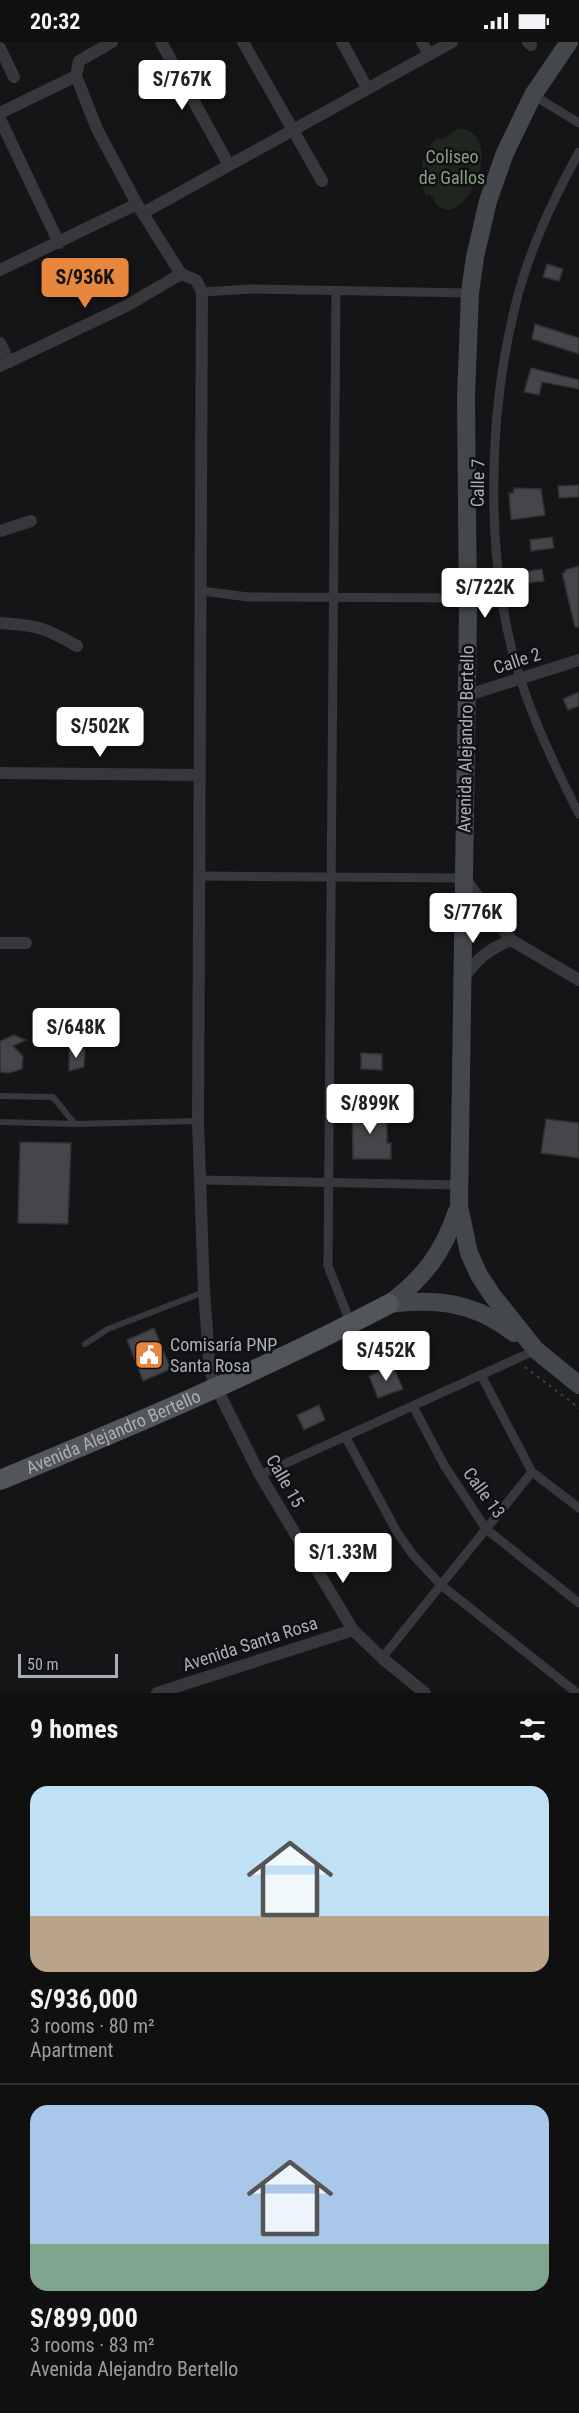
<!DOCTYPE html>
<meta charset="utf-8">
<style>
body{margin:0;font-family:"Roboto Condensed",sans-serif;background:#1e1e1f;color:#f1f3f6;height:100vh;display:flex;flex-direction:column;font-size:22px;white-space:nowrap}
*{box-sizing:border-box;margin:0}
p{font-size:20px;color:#9c9d9f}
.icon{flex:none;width:33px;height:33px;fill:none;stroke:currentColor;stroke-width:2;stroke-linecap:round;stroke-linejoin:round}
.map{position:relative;height:1651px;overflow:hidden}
.sheet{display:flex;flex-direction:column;background:#101011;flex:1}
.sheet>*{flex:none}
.scale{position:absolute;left:18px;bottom:15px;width:100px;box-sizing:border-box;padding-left:6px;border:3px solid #a8afb6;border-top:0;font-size:16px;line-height:21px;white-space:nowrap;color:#a8afb6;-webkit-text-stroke:4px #101012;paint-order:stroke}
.price{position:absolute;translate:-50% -51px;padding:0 14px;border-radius:6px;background:#fff;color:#222;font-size:20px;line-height:39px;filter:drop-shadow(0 2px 3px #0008)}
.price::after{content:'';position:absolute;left:50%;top:36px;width:18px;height:14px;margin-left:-9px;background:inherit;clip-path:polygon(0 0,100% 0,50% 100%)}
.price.selected{background:#e7873d;color:#111}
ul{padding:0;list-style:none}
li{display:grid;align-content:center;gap:12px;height:318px;padding:0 30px}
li+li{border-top:2px solid #303031}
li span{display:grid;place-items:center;height:186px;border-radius:18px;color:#555}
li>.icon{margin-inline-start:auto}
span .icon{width:108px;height:108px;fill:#fffc;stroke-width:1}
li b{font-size:26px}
h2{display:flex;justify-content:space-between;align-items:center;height:72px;padding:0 30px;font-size:26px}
.status{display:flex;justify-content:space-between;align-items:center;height:42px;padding:0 30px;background:#101011;direction:ltr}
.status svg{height:16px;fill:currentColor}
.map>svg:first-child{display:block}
.green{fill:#20261f}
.building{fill:#444649;stroke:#2f3032;stroke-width:1.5}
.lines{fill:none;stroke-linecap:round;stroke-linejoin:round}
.path{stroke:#3c3f42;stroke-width:2;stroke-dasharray:3 4.5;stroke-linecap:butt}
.service{stroke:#36383b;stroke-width:6}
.pedestrian{stroke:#36383b;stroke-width:9}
.minor{stroke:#36383b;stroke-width:12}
.secondary{stroke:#44474b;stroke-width:18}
.primary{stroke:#52565a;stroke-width:20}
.labels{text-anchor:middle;stroke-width:5;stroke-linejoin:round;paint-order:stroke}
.park-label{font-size:18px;fill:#85a080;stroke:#101012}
.street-label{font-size:18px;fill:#a8afb6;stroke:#101012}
.poi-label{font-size:18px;fill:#a8afb6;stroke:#101012;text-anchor:start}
</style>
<div class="status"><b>20:32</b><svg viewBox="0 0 49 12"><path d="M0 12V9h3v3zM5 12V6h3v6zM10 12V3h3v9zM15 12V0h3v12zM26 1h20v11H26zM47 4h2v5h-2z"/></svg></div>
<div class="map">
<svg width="579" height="1651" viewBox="0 0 579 1651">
<rect width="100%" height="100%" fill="#151517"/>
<path class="green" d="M459,86c42,4 18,78 -11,82l-9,-3 -9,-13 -4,1c-7,-12 -5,-37 2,-47 3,-4 7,-7 10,-10l3,2z"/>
<g class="building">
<polygon points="547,222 563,227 559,239 543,235"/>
<polygon points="535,282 579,296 579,312 532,297"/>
<polygon points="531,326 579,338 579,347 542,340 539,353 524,350"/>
<polygon points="579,443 579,455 559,456 558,444"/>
<polygon points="514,446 541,447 545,473 511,478 509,451 513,451"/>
<polygon points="552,495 554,506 531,509 530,498"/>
<polygon points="579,524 579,585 575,585 562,531 565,531 565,528"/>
<polygon points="542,527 544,539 518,542 517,531"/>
<polygon points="579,650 579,664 568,668 563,657"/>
<polygon points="14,993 26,998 13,1004 23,1014 22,1027 9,1031 0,1030 0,999"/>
<polygon points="69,1007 85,1007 84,1025 69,1029"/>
<polygon points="361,1011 382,1012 382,1028 361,1027"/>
<polygon points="352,1066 370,1066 370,1072 387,1073 387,1101 391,1101 391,1117 353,1117"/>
<polygon points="546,1077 579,1081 579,1116 541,1111"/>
<polygon points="20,1100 71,1101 68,1182 18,1181"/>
<polygon points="154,1286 171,1327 143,1339 127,1298"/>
<polygon points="393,1324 403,1347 378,1356 369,1334"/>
<polygon points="319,1363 325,1378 304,1388 297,1373"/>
</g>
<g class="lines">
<polyline class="path" points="525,1325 579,1366"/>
<g class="service">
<polyline points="0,1054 53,1055 75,1082"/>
<polyline points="0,1080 75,1082 198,1079"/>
<polyline points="85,1302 108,1287 204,1250"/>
</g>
<g class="pedestrian">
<polyline points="533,53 579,81"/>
<path d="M579,110c-26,48 -50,98 -63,151 -29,114 -32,265 5,378 15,46 36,90 58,133"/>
<polyline points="336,248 328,1224 351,1282"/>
<polyline points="202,250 251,247 470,251"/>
<polyline points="202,549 248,555 468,556"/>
<polyline points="201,834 464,836"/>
<polyline points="200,1138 459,1143"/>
<polyline points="481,1333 532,1430 579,1466"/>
<polyline points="413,1364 444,1423 486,1487 579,1561"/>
<polyline points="345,1394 397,1490 413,1513 441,1543 577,1651"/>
<polyline points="260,1433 536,1308"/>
<polyline points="382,1616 532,1430"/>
</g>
<g class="minor">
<polyline points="112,0 79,19 76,34 97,87 137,162 181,232 196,238 202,250 198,1079 204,1250 210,1329 216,1345 260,1433 353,1588 382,1616 425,1651"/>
<polyline points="161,0 229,123"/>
<polyline points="243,0 322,139"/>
<polyline points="342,0 367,46"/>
<polyline points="422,0 429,13"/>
<polyline points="528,0 531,3"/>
<polyline points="0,6 14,35"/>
<polyline points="0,71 76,34"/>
<polyline points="0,77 59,201"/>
<polyline points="143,171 452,0"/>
<polyline points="0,228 137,162"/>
<polyline points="0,301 9,320"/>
<polyline points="0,324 128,263 181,232"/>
<polyline points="0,489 31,479"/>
<path d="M0,581c36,2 46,5 77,23"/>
<polyline points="465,654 579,618"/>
<polyline points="0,731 199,733"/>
<polyline points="464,836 511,898 579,938"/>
<polyline points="0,901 26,901"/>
<path d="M462,938c15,-21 25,-30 49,-40"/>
<polyline points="157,1651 353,1588"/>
</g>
<g class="secondary">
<polyline points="569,0 533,53 505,111 488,159 475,215 470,251 466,355 468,571 459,1164 469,1211 479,1233 492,1253 536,1308 579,1343"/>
<path d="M390,1261c35,-26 53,-51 67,-92"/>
<path d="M389,1262c48,-6 85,-2 125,29"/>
</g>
<path class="primary" id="s1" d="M0,1438c131,-54 263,-110 389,-176"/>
</g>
<defs>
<g id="civic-square" transform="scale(1.5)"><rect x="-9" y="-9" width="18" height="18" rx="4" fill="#e7873d" stroke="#101012"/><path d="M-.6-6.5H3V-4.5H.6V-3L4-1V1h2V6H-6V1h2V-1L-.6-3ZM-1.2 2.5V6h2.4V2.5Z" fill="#fff"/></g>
</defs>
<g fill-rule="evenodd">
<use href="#civic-square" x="149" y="1313"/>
</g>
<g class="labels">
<g class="park-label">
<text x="452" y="121">Coliseo<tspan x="452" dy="21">de Gallos</tspan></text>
</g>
<g class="street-label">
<text transform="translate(478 441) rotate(-89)" y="6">Calle 7</text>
<text transform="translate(517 619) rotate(-18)" y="6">Calle 2</text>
<text transform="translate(466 697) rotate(-89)" y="6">Avenida Alejandro Bertello</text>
<text dy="6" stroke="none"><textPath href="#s1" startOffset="123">Avenida Alejandro Bertello</textPath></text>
<text transform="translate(285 1439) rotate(60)" y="6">Calle 15</text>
<text transform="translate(484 1451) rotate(54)" y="6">Calle 13</text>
<text transform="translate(250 1602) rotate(-18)" y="6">Avenida Santa Rosa</text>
</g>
<g class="poi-label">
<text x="170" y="1309">Comisaría PNP<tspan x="170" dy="21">Santa Rosa</tspan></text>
</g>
</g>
</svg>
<div class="scale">50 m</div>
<b class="price" style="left:182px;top:69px">S/767K</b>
<b class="price selected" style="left:85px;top:267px">S/936K</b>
<b class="price" style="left:485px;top:577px">S/722K</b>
<b class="price" style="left:100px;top:716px">S/502K</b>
<b class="price" style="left:473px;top:902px">S/776K</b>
<b class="price" style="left:76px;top:1017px">S/648K</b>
<b class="price" style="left:370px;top:1093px">S/899K</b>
<b class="price" style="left:386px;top:1340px">S/452K</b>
<b class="price" style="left:343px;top:1542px">S/1.33M</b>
</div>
<section class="sheet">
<h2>9 homes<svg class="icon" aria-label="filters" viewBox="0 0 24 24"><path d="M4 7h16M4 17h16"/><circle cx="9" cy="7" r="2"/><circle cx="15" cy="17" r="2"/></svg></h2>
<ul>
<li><span style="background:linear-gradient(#bfe0f5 70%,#b9a48a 0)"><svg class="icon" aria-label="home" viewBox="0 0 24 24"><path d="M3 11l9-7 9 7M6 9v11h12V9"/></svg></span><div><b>S/936,000</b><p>3 rooms · 80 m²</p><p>Apartment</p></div></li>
<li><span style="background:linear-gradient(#a9c7e8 75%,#7fa58c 0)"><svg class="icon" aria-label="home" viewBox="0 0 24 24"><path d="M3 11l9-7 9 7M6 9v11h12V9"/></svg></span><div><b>S/899,000</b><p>3 rooms · 83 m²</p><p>Avenida Alejandro Bertello</p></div></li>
</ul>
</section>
